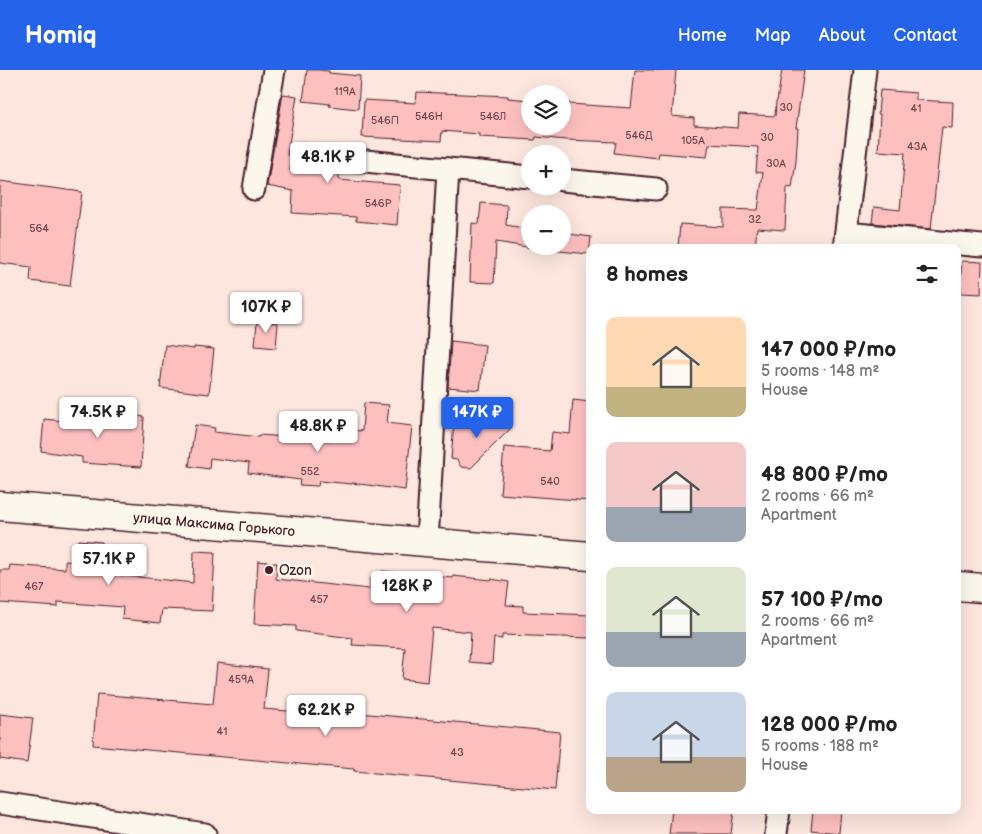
<!DOCTYPE html>
<meta charset="utf-8">
<style>
body{margin:0;font-family:"Balsamiq Sans",sans-serif;background:#f2f2f2;color:#222;height:100vh;display:flex;flex-direction:column;font-size:19px;white-space:nowrap}
*{box-sizing:border-box;margin:0}
p{font-size:16px;color:#767676}
.icon{flex:none;width:28px;height:28px;fill:none;stroke:currentColor;stroke-width:2;stroke-linecap:round;stroke-linejoin:round}
.map{position:relative;flex:1;overflow:hidden}
.side{position:absolute;left:586px;top:174px;width:375px;height:570px;display:flex;flex-direction:column;background:#fff;border-radius:10px;box-shadow:0 5px 20px #0002}
.side>*{flex:none}
.controls{position:absolute;left:521px;top:15px;display:grid;gap:10px}
.controls a{display:grid;place-items:center;width:50px;height:50px;border-radius:50%;background:#fff;box-shadow:0 5px 20px #0002;font-size:25px}
.price{position:absolute;translate:-50% -42px;padding:0 11px;border-radius:5px;background:#fff;color:#222;font-size:16px;line-height:32px;filter:drop-shadow(0 1px 2px #0008)}
.price::after{content:'';position:absolute;left:50%;top:30px;width:15px;height:11px;margin-left:-8px;background:inherit;clip-path:polygon(0 0,100% 0,50% 100%)}
.price.current{background:#2563eb;color:#fff}
ul{padding:0;list-style:none}
li{display:flex;align-items:center;gap:15px;height:125px;padding:0 20px}
li span{display:grid;place-items:center;flex:none;width:140px;height:100px;border-radius:10px;color:#555}
li>.icon{margin-inline-start:auto}
span .icon{width:60px;height:60px;fill:#fffc;stroke-width:1}
li b{font-size:21px}
h2{display:flex;justify-content:space-between;align-items:center;height:60px;padding:0 20px;font-size:21px}
header{display:flex;align-items:center;gap:30px;box-sizing:border-box;height:70px;padding:0 25px;background:#2563eb;color:#fff}
header strong{font-size:24px}
nav{display:flex;gap:28px;margin-inline-start:auto;font-size:18px}
.map>svg:first-child{display:block}
.building{fill:#fdc0bf;stroke:#4a1f2b}
.lines{fill:none;stroke-linecap:round;stroke-linejoin:round}
.minor-casing{stroke:#4a1f2b;stroke-width:25}
.secondary-casing{stroke:#4a1f2b;stroke-width:31}
.minor{stroke:#fbf7ec;stroke-width:21}
.secondary{stroke:#fbf7ec;stroke-width:28}
.poi-dot{fill:#4a1f2b;stroke:#fbf7ec;stroke-width:2}
.labels{text-anchor:middle;stroke-width:5;stroke-linejoin:round;paint-order:stroke}
.number-label{font-size:11px;fill:#774750}
.street-label{font-size:14px;fill:#4a1f2b;stroke:#fbf7ec}
.poi-label{font-size:14px;fill:#4a1f2b;stroke:#fbf7ec;text-anchor:start}
</style>
<header>
<strong>Homiq</strong>
<nav><a>Home</a><a>Map</a><a>About</a><a>Contact</a></nav>
</header>
<div class="map">
<svg width="982" height="764" viewBox="0 0 982 764">
<rect width="100%" height="100%" fill="#fce6de"/>
<filter id="ink" filterUnits="userSpaceOnUse"><feTurbulence type="fractalNoise" baseFrequency=".02" numOctaves="2"/><feDisplacementMap in="SourceGraphic" scale="10" xChannelSelector="R" yChannelSelector="G"/><feConvolveMatrix kernelMatrix="1 2 1 2 8 2 1 2 1" color-interpolation-filters="sRGB"/></filter>
<g filter="url(#ink)">
<g class="building">
<polygon points="307,0 318,0 329,1 329,3 360,6 358,39 329,36 330,34 303,31"/>
<polygon points="635,0 676,0 672,46 694,48 694,55 738,58 739,44 775,46 776,31 777,31 782,0 804,0 796,58 798,58 796,91 792,118 787,117 785,160 757,158 755,178 678,178 680,154 723,157 723,139 758,140 763,103 756,102 758,77 709,74 707,87 659,83 658,88 614,83 616,72 566,70 536,67 535,70 479,67 479,64 442,61 441,71 362,67 364,30 416,33 417,22 508,26 508,28 530,30 530,56 562,56 562,32 570,33 569,34 631,38"/>
<polygon points="880,20 916,23 916,30 953,32 952,58 942,57 931,159 872,153 874,137 900,140 905,83 878,81 880,44 878,44"/>
<polygon points="283,24 297,26 287,85 291,86 292,90 290,100 339,103 339,110 400,115 397,155 356,151 356,147 292,143 293,121 267,116"/>
<polygon points="0,111 82,122 70,216 30,211 31,197 0,193"/>
<polygon points="481,133 507,135 506,155 530,159 530,176 562,176 562,163 591,167 589,184 539,179 496,172 494,213 470,212 472,153 479,154"/>
<polygon points="962,191 982,192 981,224 961,223 961,214 960,214"/>
<polygon points="257,251 278,253 276,278 255,276"/>
<polygon points="451,271 485,275 480,320 448,317"/>
<polygon points="165,275 194,279 194,277 214,279 209,324 160,318"/>
<polygon points="573,330 590,332 590,431 500,424 504,377 550,381 552,362 570,364"/>
<polygon points="364,333 389,335 387,353 412,356 405,420 352,413 352,414 319,411 318,416 299,415 300,410 248,403 249,393 210,388 209,399 189,396 195,355 215,358 214,362 259,367 259,365 343,371 344,359 362,361"/>
<polygon points="94,339 144,347 141,397 82,393 82,387 41,381 44,349 92,354"/>
<polygon points="488,345 509,346 508,356 512,357 471,398 461,397 457,390 451,389 454,352 488,355"/>
<polygon points="79,470 102,472 100,496 122,496 121,505 193,513 194,481 215,482 212,541 162,539 160,553 122,549 123,537 58,532 58,537 0,533 0,500 9,500 10,495 65,499 65,491 78,492"/>
<polygon points="258,491 277,493 276,509 370,519 370,509 381,509 382,501 453,508 453,506 491,510 491,509 509,512 506,535 523,536 523,542 590,545 590,568 502,565 502,569 494,568 492,594 469,592 471,562 432,558 427,612 402,609 405,578 352,575 353,568 296,561 296,556 254,554"/>
<polygon points="217,593 268,599 264,639 359,647 359,643 560,662 555,720 354,701 354,699 93,675 97,624 213,634"/>
<polygon points="0,644 33,648 27,693 0,689"/>
<polygon points="672,740 734,740 731,764 669,764"/>
<polygon points="813,740 841,740 839,763 811,760"/>
</g>
<g class="lines">
<g class="minor-casing">
<g id="minor">
<polyline points="303,85 530,107"/>
<polyline points="562,110 656,119"/>
<polyline points="254,119 274,0"/>
<polyline points="846,163 982,176"/>
<polyline points="844,178 865,0"/>
<polyline points="427,472 448,99"/>
<polyline points="0,733 205,764"/>
<polyline points="776,764 779,740"/>
</g>
</g>
<g class="secondary-casing">
<g id="secondary">
<polyline points="0,436 590,486"/>
<polyline points="958,516 982,518"/>
</g>
</g>
<use href="#minor" class="minor"/>
<use href="#secondary" class="secondary"/>
</g>
</g>
<circle class="poi-dot" cx="269" cy="500" r="5"/>
<g class="labels">
<g class="number-label">
<text x="345" y="25">119А</text>
<text x="786" y="41">30</text>
<text x="916" y="42">41</text>
<text x="429" y="50">546Н</text>
<text x="493" y="50">546Л</text>
<text x="385" y="54">546П</text>
<text x="639" y="69">546Д</text>
<text x="767" y="71">30</text>
<text x="693" y="74">105А</text>
<text x="917" y="80">43А</text>
<text x="776" y="97">30А</text>
<text x="378" y="137">546Р</text>
<text x="755" y="153">32</text>
<text x="39" y="162">564</text>
<text x="310" y="405">552</text>
<text x="550" y="415">540</text>
<text x="34" y="520">467</text>
<text x="319" y="533">457</text>
<text x="241" y="613">459А</text>
<text x="222" y="665">41</text>
<text x="457" y="686">43</text>
</g>
<g class="street-label">
<text transform="translate(214 454) rotate(5)" y="5">улица Максима Горького</text>
</g>
<g class="poi-label">
<text x="279" y="505">Ozon</text>
</g>
</g>
</svg>
<div class="controls">
<a><svg class="icon" aria-label="layers" viewBox="0 0 24 24"><path d="M12 4l9 5-9 5-9-5zM3 14l9 5 9-5"/></svg></a>
<a>+</a>
<a>−</a>
</div>
<b class="price" style="left:328px;top:114px">48.1K ₽</b>
<b class="price" style="left:266px;top:264px">107K ₽</b>
<b class="price" style="left:98px;top:369px">74.5K ₽</b>
<b class="price current" style="left:477px;top:369px">147K ₽</b>
<b class="price" style="left:318px;top:383px">48.8K ₽</b>
<b class="price" style="left:109px;top:516px">57.1K ₽</b>
<b class="price" style="left:407px;top:543px">128K ₽</b>
<b class="price" style="left:326px;top:667px">62.2K ₽</b>
<section class="side">
<h2>8 homes<svg class="icon" aria-label="filters" viewBox="0 0 24 24"><path d="M4 7h16M4 17h16"/><circle cx="9" cy="7" r="2"/><circle cx="15" cy="17" r="2"/></svg></h2>
<ul>
<li><span style="background:linear-gradient(#ffd9b3 70%,#c2b280 0)"><svg class="icon" aria-label="home" viewBox="0 0 24 24"><path d="M3 11l9-7 9 7M6 9v11h12V9"/></svg></span><div><b>147 000 ₽/mo</b><p>5 rooms · 148 m²</p><p>House</p></div></li>
<li><span style="background:linear-gradient(#f6c9c9 65%,#9aa5b1 0)"><svg class="icon" aria-label="home" viewBox="0 0 24 24"><path d="M3 11l9-7 9 7M6 9v11h12V9"/></svg></span><div><b>48 800 ₽/mo</b><p>2 rooms · 66 m²</p><p>Apartment</p></div></li>
<li><span style="background:linear-gradient(#dfe7d0 65%,#9aa5b1 0)"><svg class="icon" aria-label="home" viewBox="0 0 24 24"><path d="M3 11l9-7 9 7M6 9v11h12V9"/></svg></span><div><b>57 100 ₽/mo</b><p>2 rooms · 66 m²</p><p>Apartment</p></div></li>
<li><span style="background:linear-gradient(#c9d6e8 65%,#b9a48a 0)"><svg class="icon" aria-label="home" viewBox="0 0 24 24"><path d="M3 11l9-7 9 7M6 9v11h12V9"/></svg></span><div><b>128 000 ₽/mo</b><p>5 rooms · 188 m²</p><p>House</p></div></li>
</ul>
</section>
</div>
